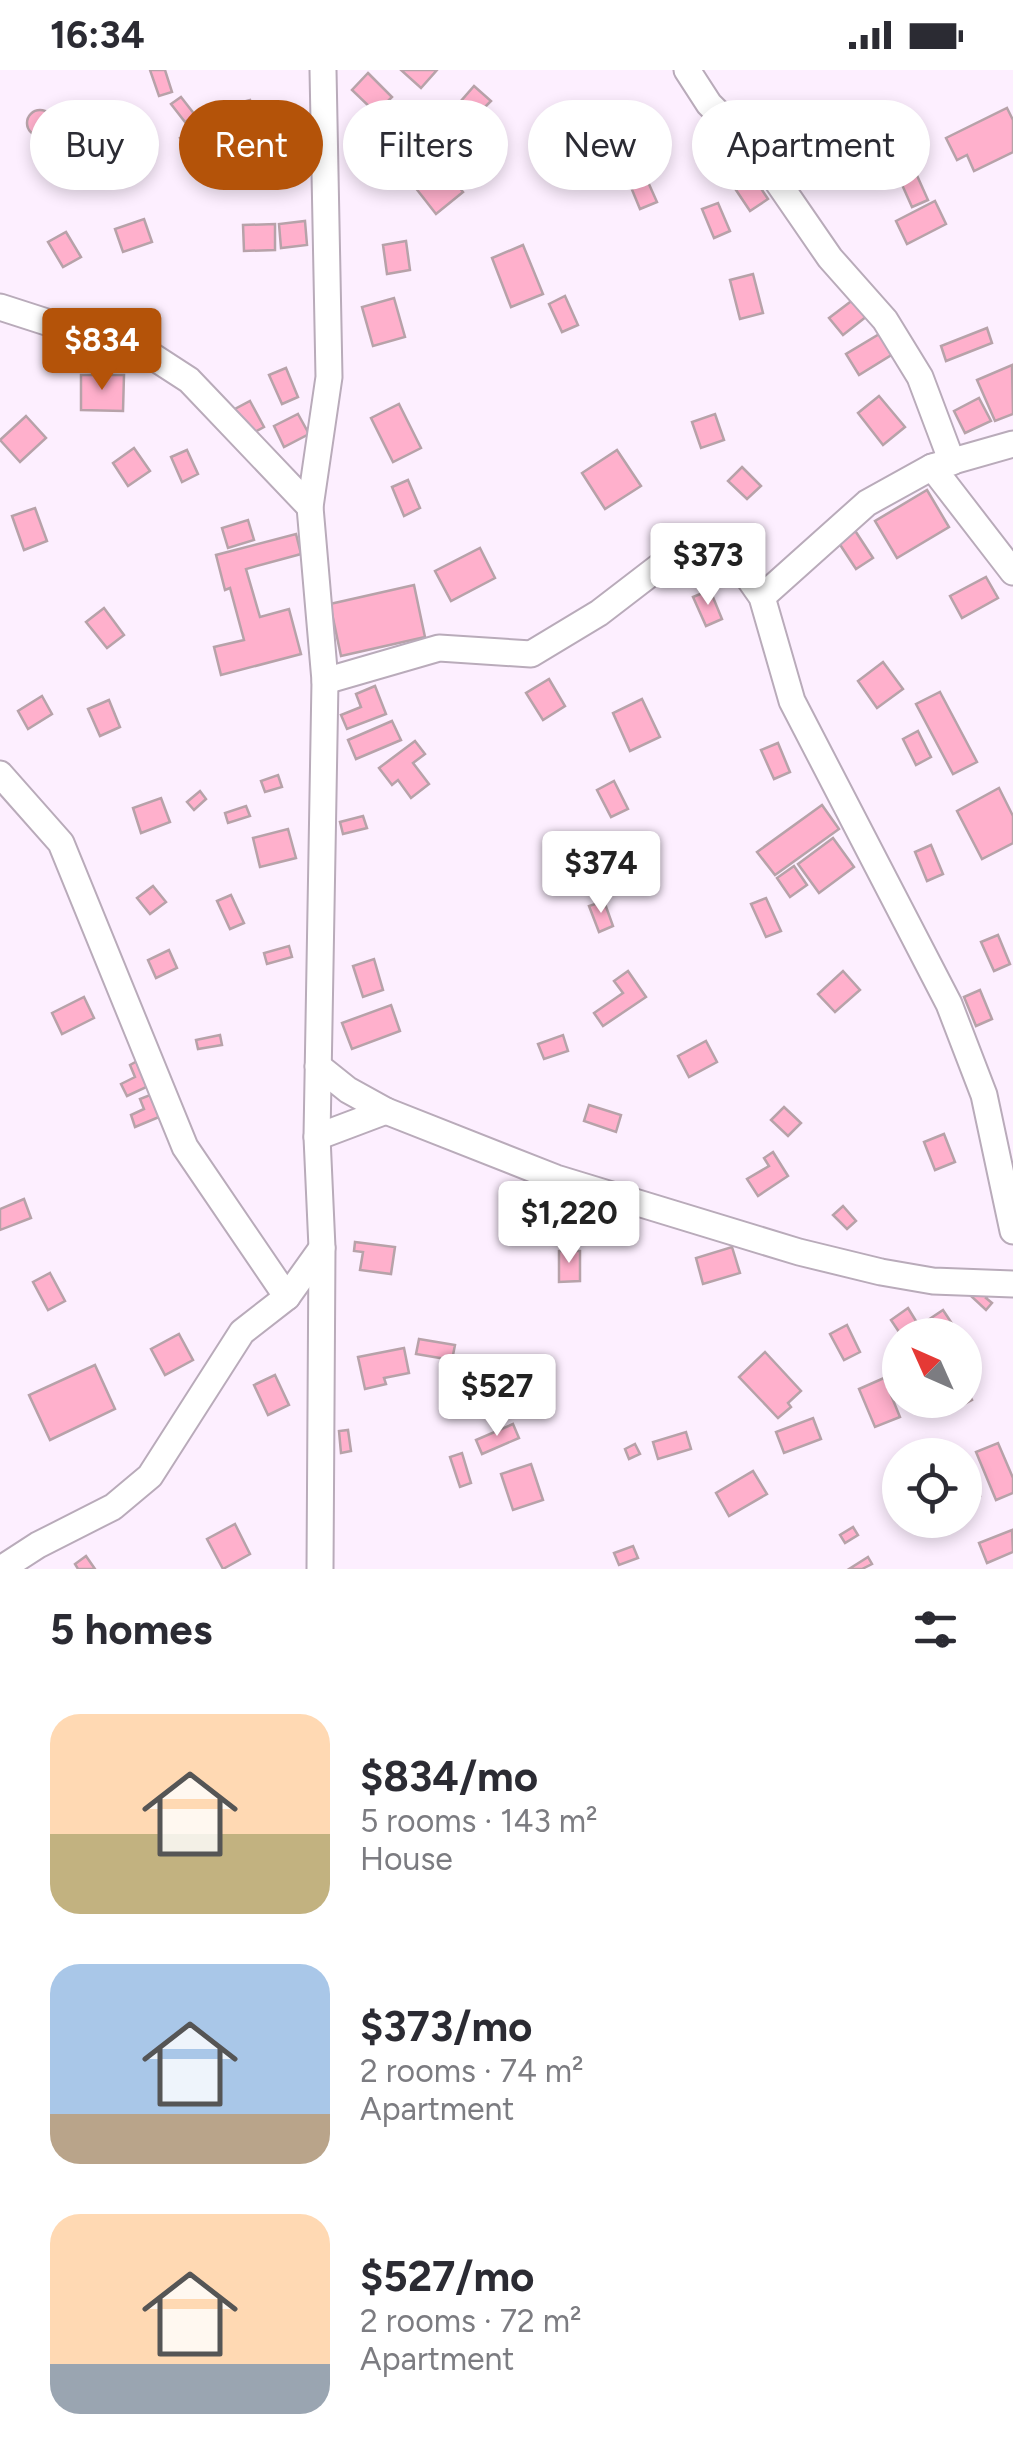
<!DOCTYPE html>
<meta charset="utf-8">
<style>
body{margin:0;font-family:Figtree,sans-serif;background:#f7f7f7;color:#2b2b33;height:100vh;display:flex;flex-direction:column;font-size:38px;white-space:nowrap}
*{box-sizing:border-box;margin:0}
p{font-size:32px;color:#7c7c81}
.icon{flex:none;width:55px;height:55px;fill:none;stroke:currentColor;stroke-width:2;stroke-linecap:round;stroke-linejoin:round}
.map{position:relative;height:1499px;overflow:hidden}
.drawer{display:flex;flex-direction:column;background:#fff;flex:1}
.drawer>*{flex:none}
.hud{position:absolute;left:30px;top:30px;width:955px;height:90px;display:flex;gap:20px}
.needle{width:65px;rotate:315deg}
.buttons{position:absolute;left:882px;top:1248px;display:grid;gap:20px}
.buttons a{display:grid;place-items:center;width:100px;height:100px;border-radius:50%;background:#fff;box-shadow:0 5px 15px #0003;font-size:50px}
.price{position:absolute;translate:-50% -85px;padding:0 22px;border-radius:10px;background:#fff;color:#222;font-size:32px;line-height:65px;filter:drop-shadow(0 2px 5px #0008)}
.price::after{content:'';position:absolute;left:50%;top:60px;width:30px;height:22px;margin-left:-15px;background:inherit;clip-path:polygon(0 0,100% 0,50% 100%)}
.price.selected{background:#b45309;color:#fff}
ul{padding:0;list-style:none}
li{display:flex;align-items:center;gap:30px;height:250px;padding:0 50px}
li span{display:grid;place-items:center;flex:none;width:280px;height:200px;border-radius:30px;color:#555}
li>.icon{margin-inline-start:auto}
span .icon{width:120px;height:120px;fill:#fffc;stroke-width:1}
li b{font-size:42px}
h2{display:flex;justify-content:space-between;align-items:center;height:120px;padding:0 50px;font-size:42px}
.chip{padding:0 35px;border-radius:45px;background:#fff;box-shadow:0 5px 15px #0003;font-size:35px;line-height:90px}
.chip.selected{background:#b45309;color:#fff}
.status{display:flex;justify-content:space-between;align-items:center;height:70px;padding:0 50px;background:#fff;direction:ltr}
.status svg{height:28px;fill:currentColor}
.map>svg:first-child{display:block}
.building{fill:#ffb0cc;stroke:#b7a2a9;stroke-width:2.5}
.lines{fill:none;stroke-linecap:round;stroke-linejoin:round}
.minor-casing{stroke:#b9abba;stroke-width:29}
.minor{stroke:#fff;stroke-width:25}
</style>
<div class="status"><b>16:34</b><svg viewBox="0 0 49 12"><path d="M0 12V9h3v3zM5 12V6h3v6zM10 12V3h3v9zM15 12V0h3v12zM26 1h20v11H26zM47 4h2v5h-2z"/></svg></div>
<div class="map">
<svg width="1013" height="1499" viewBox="0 0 1013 1499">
<rect width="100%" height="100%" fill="#fdefff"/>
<g class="building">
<polygon points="150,0 165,0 172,22 159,26"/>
<polygon points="401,0 437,0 421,18"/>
<polygon points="368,3 392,27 376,43 352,20"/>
<polygon points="474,16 491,31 477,45 461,31"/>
<polygon points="181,27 195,45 185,52 171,34"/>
<polygon points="250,30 253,45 279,38 287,71 242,83 231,35"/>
<polygon points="1007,38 1013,50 1013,82 974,101 967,85 957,90 946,68"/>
<circle cx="40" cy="53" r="13"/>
<polygon points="807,45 819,74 803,80 790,52"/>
<polygon points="196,60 210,85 194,94 180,68"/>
<polygon points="437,90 463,122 436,144 411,112"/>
<polygon points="915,101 928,130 912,137 899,108"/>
<polygon points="644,103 657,132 640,139 628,110"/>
<polygon points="754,108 768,129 750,141 736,120"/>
<polygon points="935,131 946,154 907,174 896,151"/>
<polygon points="718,133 730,161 714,168 702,139"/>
<polygon points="144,149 152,172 123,182 115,159"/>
<polygon points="305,151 307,175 281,178 279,154"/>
<polygon points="275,154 275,180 244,181 243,155"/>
<polygon points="66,162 81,187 63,197 48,172"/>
<polygon points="406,171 410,200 387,204 383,175"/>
<polygon points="523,175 543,224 511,237 492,188"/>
<polygon points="753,204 763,243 740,249 730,210"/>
<polygon points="565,226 578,255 562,262 549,234"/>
<polygon points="394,228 405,267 373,276 362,237"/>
<polygon points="854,229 867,246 843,265 829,248"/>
<polygon points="987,258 992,273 946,291 941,276"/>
<polygon points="881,263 893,284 859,305 846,284"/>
<polygon points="1012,295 1013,344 995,351 977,310"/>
<polygon points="286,298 298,327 282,334 269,305"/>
<polygon points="81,305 124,305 123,341 81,340"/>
<polygon points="879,326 905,357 883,375 858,343"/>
<polygon points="979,328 991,351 965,363 954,341"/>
<polygon points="250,331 264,357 247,366 233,340"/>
<polygon points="399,334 421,378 393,392 371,348"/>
<polygon points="298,344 309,364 284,377 274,356"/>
<polygon points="715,344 724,370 701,378 692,352"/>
<polygon points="26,346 46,368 20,392 0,370"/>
<polygon points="134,378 150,401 128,416 113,393"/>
<polygon points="187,380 198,404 182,412 171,387"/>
<polygon points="617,380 641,416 605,439 582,403"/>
<polygon points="742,397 761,416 747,429 728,411"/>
<polygon points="408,410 420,438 404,446 392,417"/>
<polygon points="927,420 949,457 897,488 875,451"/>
<polygon points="35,438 47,471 24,480 12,446"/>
<polygon points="248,450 254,470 228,478 222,458"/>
<polygon points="852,456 873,488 856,499 835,467"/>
<polygon points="296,464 301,484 246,499 260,547 289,539 301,584 221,605 214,577 244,570 230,518 225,520 216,485"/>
<polygon points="480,478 495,508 451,531 435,501"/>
<polygon points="986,507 998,528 962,548 950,526"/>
<polygon points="414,515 425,567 341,586 330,534"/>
<polygon points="710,520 722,549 706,556 693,527"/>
<polygon points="104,538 124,565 107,578 86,552"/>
<polygon points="883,592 903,619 877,638 858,611"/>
<polygon points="549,609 565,636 543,650 526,623"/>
<polygon points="375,616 386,644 347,659 341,645 361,637 356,624"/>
<polygon points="940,622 977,692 953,704 916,634"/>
<polygon points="42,626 52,644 28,659 18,641"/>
<polygon points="642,629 660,667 630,681 613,643"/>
<polygon points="109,630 120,657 100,666 88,639"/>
<polygon points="392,651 401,670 356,689 348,670"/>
<polygon points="918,661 931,687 916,695 903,669"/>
<polygon points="415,671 425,684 413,693 429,714 411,728 398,710 392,715 379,698"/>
<polygon points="778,673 790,702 774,709 761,680"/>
<polygon points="278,705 282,717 265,722 261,711"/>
<polygon points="614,711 628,739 611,747 597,720"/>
<polygon points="999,718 1013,746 1013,773 982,789 957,741"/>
<polygon points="200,721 206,729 194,740 187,732"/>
<polygon points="161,728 170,752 141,763 133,738"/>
<polygon points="822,735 839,759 775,805 757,782"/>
<polygon points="246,736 250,746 228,753 225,743"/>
<polygon points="363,746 367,758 343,764 340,752"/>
<polygon points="288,759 296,788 260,797 253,768"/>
<polygon points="833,768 854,797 819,823 798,794"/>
<polygon points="931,775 943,804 927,811 915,782"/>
<polygon points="794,796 807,815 790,827 777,808"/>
<polygon points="153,816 166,832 150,844 137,828"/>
<polygon points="231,825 244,853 230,859 217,831"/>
<polygon points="766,828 781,861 766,867 751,834"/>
<polygon points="604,831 613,856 599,862 589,836"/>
<polygon points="998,865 1010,894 994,901 981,872"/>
<polygon points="289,876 292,887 267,894 264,883"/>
<polygon points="169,880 177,898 156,908 148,890"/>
<polygon points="374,889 383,920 363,927 353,896"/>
<polygon points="628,901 646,927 603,956 594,943 623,923 614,911"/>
<polygon points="843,901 860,920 835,942 818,924"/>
<polygon points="980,920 992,949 976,956 964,927"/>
<polygon points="84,927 94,948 62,964 52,943"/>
<polygon points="391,935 400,961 352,979 342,953"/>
<polygon points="220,965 222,975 198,979 196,970"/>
<polygon points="563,965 568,981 544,989 538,974"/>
<polygon points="706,971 717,992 689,1007 678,986"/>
<polygon points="141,989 153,1014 127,1026 121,1014 135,1007 130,995"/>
<polygon points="150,1025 159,1047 135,1057 131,1045 144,1039 140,1029"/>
<polygon points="589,1035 621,1045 616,1062 584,1051"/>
<polygon points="784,1037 801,1053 788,1066 771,1050"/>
<polygon points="944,1064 955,1092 935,1100 924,1072"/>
<polygon points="773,1082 788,1106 758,1126 747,1109 769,1096 764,1088"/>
<polygon points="24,1129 31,1148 0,1160 0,1139"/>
<polygon points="588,1134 589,1160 557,1161 556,1135"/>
<polygon points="843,1136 856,1151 847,1159 833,1145"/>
<polygon points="355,1172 395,1177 391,1204 360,1200 363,1182 354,1181"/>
<polygon points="732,1177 740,1203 703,1214 696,1188"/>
<polygon points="559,1181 580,1181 580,1211 559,1212"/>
<polygon points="50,1203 65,1231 48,1240 33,1212"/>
<polygon points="983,1214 991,1222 986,1228 992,1233 986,1240 971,1226"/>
<polygon points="908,1238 919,1256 943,1240 955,1258 943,1265 901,1265 891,1250"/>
<polygon points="847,1255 860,1282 844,1290 830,1264"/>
<polygon points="179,1264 193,1290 165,1305 151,1279"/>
<polygon points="419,1269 455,1275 452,1290 416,1284"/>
<polygon points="404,1278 409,1303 384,1308 386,1314 365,1319 358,1287"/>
<polygon points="765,1282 801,1321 788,1333 791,1337 778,1348 739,1307"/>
<polygon points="95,1295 115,1339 50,1370 29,1325"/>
<polygon points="275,1305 289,1335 268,1345 254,1315"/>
<polygon points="884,1308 900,1347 875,1357 859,1319"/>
<polygon points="965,1316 972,1330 947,1343 940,1330 965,1330"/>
<polygon points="813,1348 821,1369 784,1383 776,1362"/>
<polygon points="513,1354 519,1368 482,1384 476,1370"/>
<polygon points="348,1360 351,1381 341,1383 339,1361"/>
<polygon points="686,1362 691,1379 658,1389 653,1372"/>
<polygon points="998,1373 1013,1408 1013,1423 996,1430 976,1382"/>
<polygon points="635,1374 640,1384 629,1389 625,1379"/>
<polygon points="462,1383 471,1413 460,1417 450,1387"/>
<polygon points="531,1394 543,1430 513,1440 501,1404"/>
<polygon points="753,1401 767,1424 729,1446 716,1423"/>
<polygon points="975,1409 980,1426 965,1430 965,1412"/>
<polygon points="235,1454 250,1484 223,1499 207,1469"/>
<polygon points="853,1457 858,1465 845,1473 840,1465"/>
<polygon points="1012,1460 1013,1482 987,1493 979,1473"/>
<polygon points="633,1476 638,1488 619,1495 614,1483"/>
<polygon points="86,1486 95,1499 78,1499 75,1494"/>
<polygon points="868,1487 872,1494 862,1499 849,1499"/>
</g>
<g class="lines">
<g class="minor-casing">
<g id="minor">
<polyline points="687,0 709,34 757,82 830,188 885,250 920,307 952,392"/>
<polyline points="0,237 152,286 189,310 310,437"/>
<polyline points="932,397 1013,502"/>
<polyline points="762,527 867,433 932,397 1013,374"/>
<polyline points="325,611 439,578 531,584 599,543 681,480 711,473 729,480 762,527 792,631 949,934 984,1025 1013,1161"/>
<polyline points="0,704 61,773 185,1077 287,1227"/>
<polyline points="318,996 348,1020 386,1041 556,1108 799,1182 881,1202 933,1211 1013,1214"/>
<polyline points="317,1067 386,1041"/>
<polyline points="1,1499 38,1475 113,1437 150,1406 242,1262 287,1227 322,1178"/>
<polyline points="320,1499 322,1178 317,1067 325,611 310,437 329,307 323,0"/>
</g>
</g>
<use href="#minor" class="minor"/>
</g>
</svg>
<div class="buttons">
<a><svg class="needle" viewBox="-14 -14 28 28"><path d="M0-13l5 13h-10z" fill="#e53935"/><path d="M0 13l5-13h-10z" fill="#7c7c81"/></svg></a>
<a><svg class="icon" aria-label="locate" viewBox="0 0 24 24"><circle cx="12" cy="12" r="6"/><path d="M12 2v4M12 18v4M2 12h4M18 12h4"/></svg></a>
</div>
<b class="price selected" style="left:102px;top:323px">$834</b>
<b class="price" style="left:708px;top:538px">$373</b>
<b class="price" style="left:601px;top:846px">$374</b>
<b class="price" style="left:569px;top:1196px">$1,220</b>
<b class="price" style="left:497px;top:1369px">$527</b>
<div class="hud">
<a class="chip">Buy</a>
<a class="chip selected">Rent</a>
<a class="chip">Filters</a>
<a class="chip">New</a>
<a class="chip">Apartment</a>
</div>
</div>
<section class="drawer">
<h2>5 homes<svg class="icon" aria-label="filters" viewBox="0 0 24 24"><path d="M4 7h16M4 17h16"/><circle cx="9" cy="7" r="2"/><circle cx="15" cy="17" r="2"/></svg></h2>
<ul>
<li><span style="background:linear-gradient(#ffd9b3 60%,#c2b280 0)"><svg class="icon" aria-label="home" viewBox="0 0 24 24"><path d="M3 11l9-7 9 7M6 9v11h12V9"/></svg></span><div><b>$834/mo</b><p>5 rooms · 143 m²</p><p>House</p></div></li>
<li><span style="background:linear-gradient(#a9c7e8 75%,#b9a48a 0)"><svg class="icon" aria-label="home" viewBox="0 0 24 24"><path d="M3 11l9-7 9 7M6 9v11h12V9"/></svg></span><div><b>$373/mo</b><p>2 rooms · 74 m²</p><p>Apartment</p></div></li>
<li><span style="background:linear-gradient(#ffd9b3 75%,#9aa5b1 0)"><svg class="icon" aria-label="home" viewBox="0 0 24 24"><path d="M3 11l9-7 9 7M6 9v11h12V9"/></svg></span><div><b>$527/mo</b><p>2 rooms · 72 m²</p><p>Apartment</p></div></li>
</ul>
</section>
